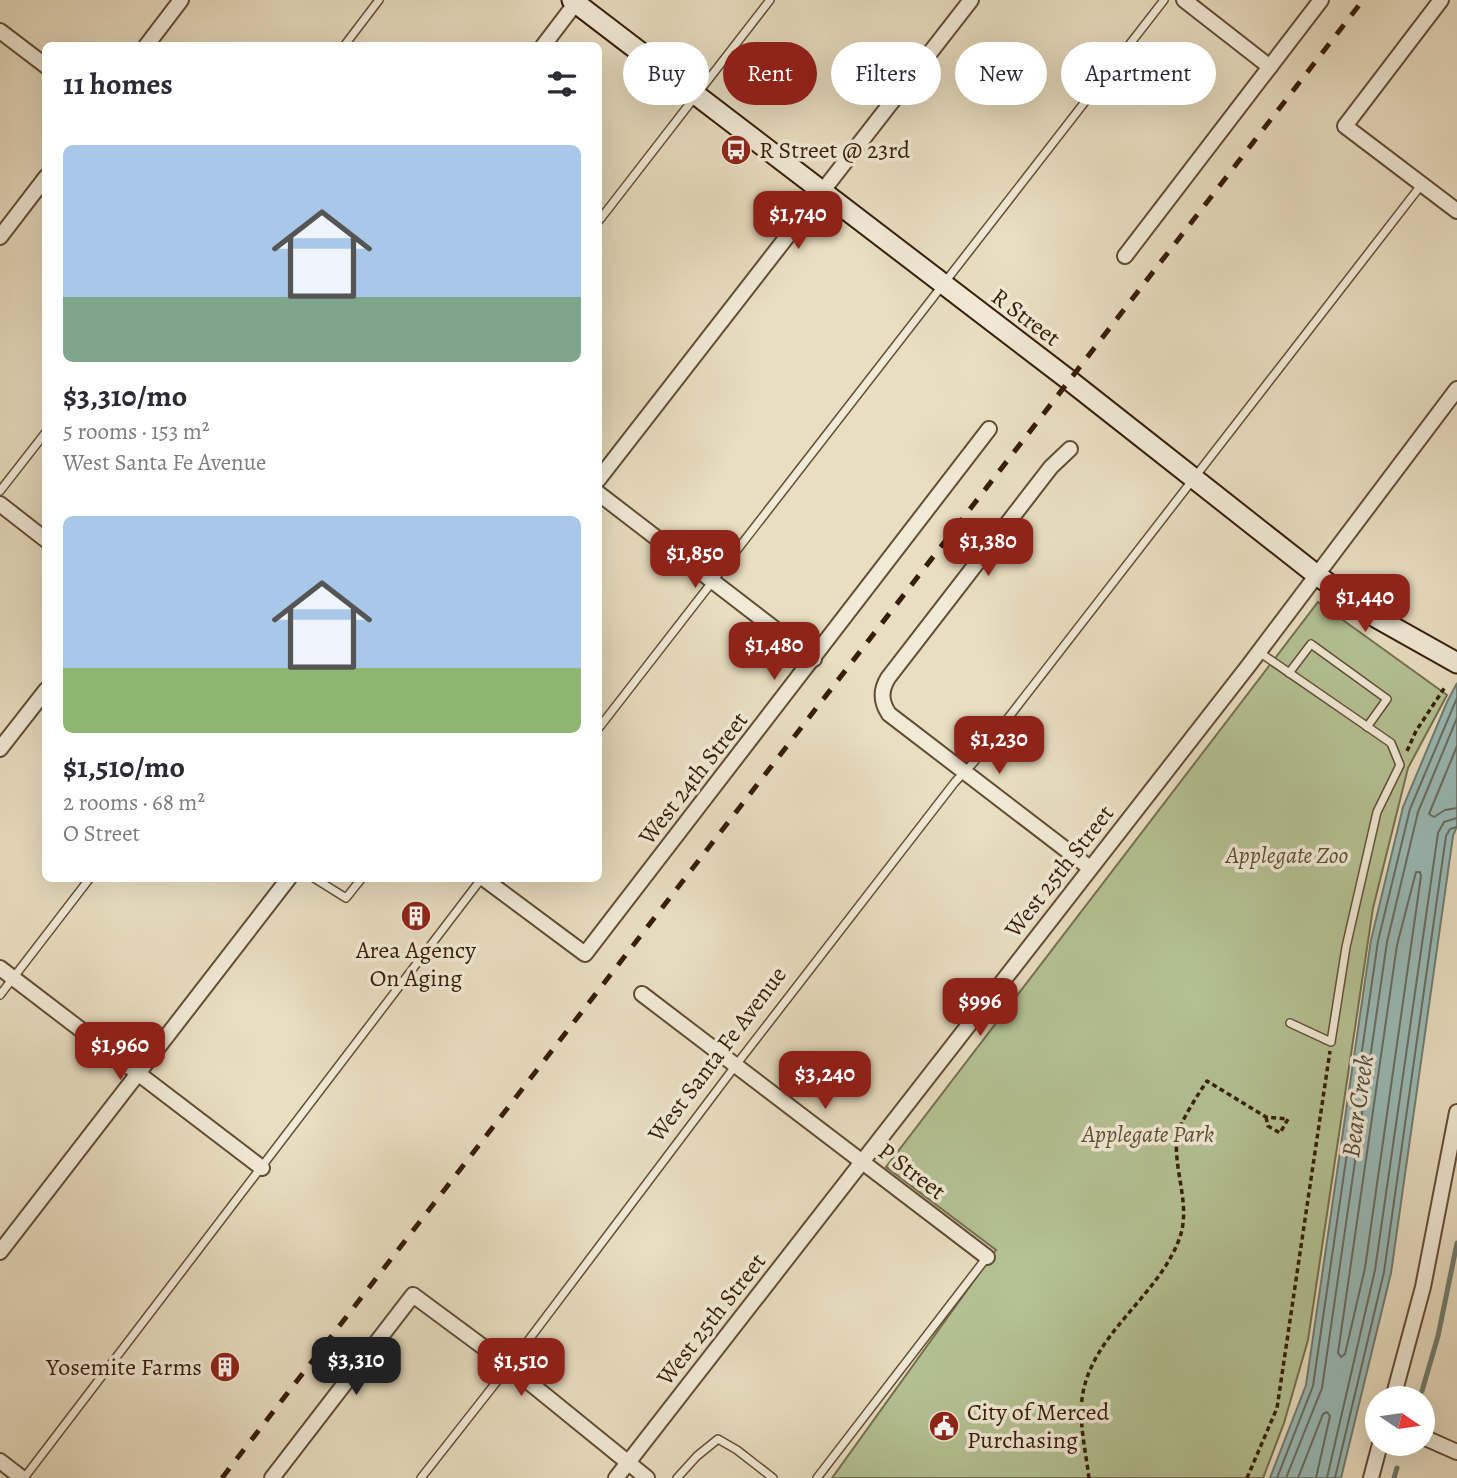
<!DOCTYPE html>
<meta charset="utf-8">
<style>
body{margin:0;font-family:Alegreya,serif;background:#f7f7f7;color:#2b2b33;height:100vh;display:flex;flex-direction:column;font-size:26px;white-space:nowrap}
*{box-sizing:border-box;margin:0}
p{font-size:23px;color:#7c7c81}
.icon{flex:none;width:38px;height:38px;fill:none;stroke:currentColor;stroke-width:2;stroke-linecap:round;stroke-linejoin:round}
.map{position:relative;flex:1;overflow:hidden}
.side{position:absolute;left:42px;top:42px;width:560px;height:840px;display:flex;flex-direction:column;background:#fff;border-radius:10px;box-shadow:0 7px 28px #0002}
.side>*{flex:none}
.hud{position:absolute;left:623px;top:42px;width:665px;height:63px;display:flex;gap:14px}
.needle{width:46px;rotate:103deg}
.fabs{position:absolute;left:1365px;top:1386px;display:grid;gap:14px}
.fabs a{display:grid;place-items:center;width:70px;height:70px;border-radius:50%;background:#fff;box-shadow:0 7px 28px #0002;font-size:35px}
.price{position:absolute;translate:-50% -60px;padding:0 16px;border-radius:14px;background:#8f2418;color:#fff;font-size:23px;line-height:46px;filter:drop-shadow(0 2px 4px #0008)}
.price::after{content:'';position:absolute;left:50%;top:42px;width:21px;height:16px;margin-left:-10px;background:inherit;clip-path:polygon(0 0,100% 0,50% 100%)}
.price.on{background:#222;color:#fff}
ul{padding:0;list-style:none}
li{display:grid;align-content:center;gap:14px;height:371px;padding:0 21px}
li span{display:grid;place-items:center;height:217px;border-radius:10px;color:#555}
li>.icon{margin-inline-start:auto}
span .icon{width:126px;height:126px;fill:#fffc;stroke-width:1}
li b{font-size:30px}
h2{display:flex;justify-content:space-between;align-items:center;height:84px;padding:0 21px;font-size:30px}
.pill{padding:0 24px;border-radius:32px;background:#fff;box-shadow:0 7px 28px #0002;font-size:24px;line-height:63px}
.pill.on{background:#8f2418;color:#fff}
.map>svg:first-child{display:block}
.green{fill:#b4c294;stroke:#75704d;stroke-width:2}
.water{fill:#99bbb9;stroke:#717c71;stroke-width:2}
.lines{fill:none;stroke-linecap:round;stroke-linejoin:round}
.shore{stroke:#686c60;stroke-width:2}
.stream{stroke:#717c71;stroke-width:5}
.lane-casing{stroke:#634d35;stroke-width:10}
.street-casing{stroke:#634d35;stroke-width:18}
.secondary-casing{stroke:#361d06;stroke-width:23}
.path{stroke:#361d06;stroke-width:3.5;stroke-dasharray:5 3.5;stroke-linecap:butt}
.lane{stroke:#f1ead7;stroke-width:7}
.street{stroke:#f1ead7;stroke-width:14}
.secondary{stroke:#f1ead7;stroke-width:19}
.rail{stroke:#361d06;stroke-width:5;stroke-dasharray:12 12;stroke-linecap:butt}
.labels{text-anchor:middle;stroke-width:7;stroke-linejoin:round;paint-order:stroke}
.poi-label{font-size:24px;fill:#361d06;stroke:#f1ead7;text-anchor:start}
.street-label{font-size:24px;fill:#361d06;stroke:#f1ead7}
.park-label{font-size:24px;font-style:italic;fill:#5c4f31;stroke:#f1ead7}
.water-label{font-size:26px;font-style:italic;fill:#544c3c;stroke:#f1ead7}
</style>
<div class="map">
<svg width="1457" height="1478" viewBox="0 0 1457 1478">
<rect width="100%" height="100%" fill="#e9dec1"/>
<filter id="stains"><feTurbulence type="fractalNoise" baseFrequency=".00286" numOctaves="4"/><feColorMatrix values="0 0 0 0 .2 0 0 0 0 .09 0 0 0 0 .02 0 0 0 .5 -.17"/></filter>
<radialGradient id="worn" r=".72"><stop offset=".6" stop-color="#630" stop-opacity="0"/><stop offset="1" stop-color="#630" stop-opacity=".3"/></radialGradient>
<polygon class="green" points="1318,602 1447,695 1408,768 1373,908 1308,1340 1284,1423 1263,1478 832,1478 996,1250 886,1167"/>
<polygon class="water" points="1457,683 1457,826 1453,836 1391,1273 1341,1478 1270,1478 1306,1385 1371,940 1403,807 1447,702"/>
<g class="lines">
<g class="shore">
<polyline points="1457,746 1429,814 1434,817 1445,810 1457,808"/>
<polygon points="1416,872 1420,872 1421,876 1365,1268 1345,1354 1341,1357 1338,1353 1397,945"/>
<polyline points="1277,1478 1313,1386 1378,941 1410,809 1457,698"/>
<polyline points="1286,1478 1322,1388 1387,942 1418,812 1457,718"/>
<polyline points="1298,1478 1323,1414 1327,1412 1330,1416 1316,1478"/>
<polyline points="1327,1478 1375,1270 1438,833 1444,822 1457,818"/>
<polyline points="1335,1478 1384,1272 1446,836 1450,829 1457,827"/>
</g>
<g class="stream">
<polyline points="1422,1391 1438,1336 1457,1243"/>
<polyline points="1394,1478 1397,1468"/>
</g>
<g class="lane-casing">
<g id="lane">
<polyline points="344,46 379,0"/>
<polyline points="598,222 770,0"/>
<polyline points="0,491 46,432"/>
<polyline points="1259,652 1391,743 1400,765 1377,812 1346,947 1331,1042 1290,1023"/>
<polyline points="1289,673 1311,644 1387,699 1367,727"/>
<polyline points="598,729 1164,0"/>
<polyline points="314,878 346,898 362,878"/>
<polyline points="0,995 90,878"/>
<polyline points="24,1478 482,878"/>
<polyline points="421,1478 509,1366 736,1065 955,782 974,762 1422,184"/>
<polyline points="677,1478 697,1456 718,1439 737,1450 773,1478"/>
<polyline points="817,1478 987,1257"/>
</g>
</g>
<g class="street-casing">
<g id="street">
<polyline points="1184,0 1270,67"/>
<polyline points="1441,0 1345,126 1457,211"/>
<polyline points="0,31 46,66"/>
<polyline points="146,46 181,0"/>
<polyline points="543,46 578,0"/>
<polyline points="0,237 46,177"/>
<polyline points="1125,256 1321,0"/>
<path d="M1070,449l-19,18 -163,211c-8,13 -7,24 1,36l201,154"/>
<polyline points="598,480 971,0"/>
<polyline points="598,493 814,659"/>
<polyline points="0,504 46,540"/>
<polyline points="0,749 46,690"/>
<polyline points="483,878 585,954 989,429"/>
<polyline points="0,968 262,1168"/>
<polyline points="642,994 987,1257"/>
<polyline points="0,1252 289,878"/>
<polyline points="1393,1398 1423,1287 1457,1112"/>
<polyline points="1423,1437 1457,1452"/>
<polyline points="0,1461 22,1478"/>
<polyline points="272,1478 413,1295 509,1366 647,1478"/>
<polyline points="616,1478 1249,665 1457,389"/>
<polyline points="1371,1478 1380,1444"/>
</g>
</g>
<g class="secondary-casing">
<polyline id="secondary" points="572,0 1069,380 1318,576 1377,618 1457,663"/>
</g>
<g class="path">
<polyline points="1407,751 1416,731 1445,687"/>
<path d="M1089,1478c-3,-25 -10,-54 -7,-79 8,-65 77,-102 98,-162 11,-33 -7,-67 -3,-100 2,-14 22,-44 30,-56l59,36 22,2 -8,14 -12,-7 -2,-9"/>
<polyline points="1247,1478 1277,1408 1330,1051"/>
</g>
<use href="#lane" class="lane"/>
<use href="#street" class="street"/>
<use href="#secondary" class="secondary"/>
<polyline class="rail" points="222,1478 1363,0"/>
</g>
<defs>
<g id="bus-disc" transform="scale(1.575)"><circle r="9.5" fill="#8f2418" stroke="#f1ead7"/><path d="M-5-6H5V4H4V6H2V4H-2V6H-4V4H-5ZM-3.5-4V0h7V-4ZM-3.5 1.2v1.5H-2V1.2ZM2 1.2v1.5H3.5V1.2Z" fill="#fff"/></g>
<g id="building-disc" transform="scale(1.575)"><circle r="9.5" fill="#8f2418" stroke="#f1ead7"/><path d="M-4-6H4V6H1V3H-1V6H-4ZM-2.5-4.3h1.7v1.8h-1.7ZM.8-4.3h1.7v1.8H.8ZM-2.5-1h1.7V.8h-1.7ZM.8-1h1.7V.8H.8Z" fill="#fff"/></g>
<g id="civic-disc" transform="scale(1.575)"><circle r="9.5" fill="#8f2418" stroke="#f1ead7"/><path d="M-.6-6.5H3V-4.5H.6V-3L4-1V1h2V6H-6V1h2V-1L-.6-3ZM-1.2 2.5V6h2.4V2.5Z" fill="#fff"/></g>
</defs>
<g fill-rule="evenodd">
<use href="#bus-disc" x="736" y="150"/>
<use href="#building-disc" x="416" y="916"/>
<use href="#building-disc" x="225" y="1367"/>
<use href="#civic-disc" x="944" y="1426"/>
</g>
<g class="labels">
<g class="poi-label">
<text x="759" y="158">R Street @ 23rd</text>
<text x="416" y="958" text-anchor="middle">Area Agency<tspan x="416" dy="28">On Aging</tspan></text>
<text x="202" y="1375" text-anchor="end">Yosemite Farms</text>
<text x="967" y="1420">City of Merced<tspan x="967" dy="28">Purchasing</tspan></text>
</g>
<g class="street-label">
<text transform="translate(1026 317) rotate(37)" y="8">R Street</text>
<text transform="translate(693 778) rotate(-52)" y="8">West 24th Street</text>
<text transform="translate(1059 871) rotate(-52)" y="8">West 25th Street</text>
<text transform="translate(717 1054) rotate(-53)" y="8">West Santa Fe Avenue</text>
<text transform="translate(912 1171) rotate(37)" y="8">P Street</text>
<text transform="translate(711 1319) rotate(-52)" y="8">West 25th Street</text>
</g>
<g class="park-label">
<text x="1287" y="863">Applegate Zoo</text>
<text x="1148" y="1142">Applegate Park</text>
</g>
<g class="water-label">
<text transform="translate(1357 1106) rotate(-82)" y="9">Bear Creek</text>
</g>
</g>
<rect width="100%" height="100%" filter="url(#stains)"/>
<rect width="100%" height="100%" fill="url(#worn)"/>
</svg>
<div class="fabs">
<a><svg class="needle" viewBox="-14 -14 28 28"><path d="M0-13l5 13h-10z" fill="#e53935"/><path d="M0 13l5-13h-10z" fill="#7c7c81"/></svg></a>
</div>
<b class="price" style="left:798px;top:251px">$1,740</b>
<b class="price" style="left:988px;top:578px">$1,380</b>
<b class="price" style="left:695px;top:590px">$1,850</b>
<b class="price" style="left:1365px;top:634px">$1,440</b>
<b class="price" style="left:774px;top:682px">$1,480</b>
<b class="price" style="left:999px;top:776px">$1,230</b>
<b class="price" style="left:980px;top:1038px">$996</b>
<b class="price" style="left:120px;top:1082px">$1,960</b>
<b class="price" style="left:825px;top:1111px">$3,240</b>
<b class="price on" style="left:356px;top:1397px">$3,310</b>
<b class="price" style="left:521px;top:1398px">$1,510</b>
<div class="hud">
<a class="pill">Buy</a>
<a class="pill on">Rent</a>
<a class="pill">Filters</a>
<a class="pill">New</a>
<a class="pill">Apartment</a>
</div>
<section class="side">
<h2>11 homes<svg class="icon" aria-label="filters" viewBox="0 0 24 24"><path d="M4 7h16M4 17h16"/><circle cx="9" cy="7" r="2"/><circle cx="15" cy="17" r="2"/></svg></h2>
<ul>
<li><span style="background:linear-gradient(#a9c7e8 70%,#7fa58c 0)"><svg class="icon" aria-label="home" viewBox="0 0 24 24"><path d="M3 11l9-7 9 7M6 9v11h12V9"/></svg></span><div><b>$3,310/mo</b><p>5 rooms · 153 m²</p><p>West Santa Fe Avenue</p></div></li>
<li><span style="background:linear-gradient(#a9c7e8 70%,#8fb573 0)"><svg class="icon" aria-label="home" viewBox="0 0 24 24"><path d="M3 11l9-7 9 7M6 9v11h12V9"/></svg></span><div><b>$1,510/mo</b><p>2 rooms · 68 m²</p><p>O Street</p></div></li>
</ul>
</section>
</div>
